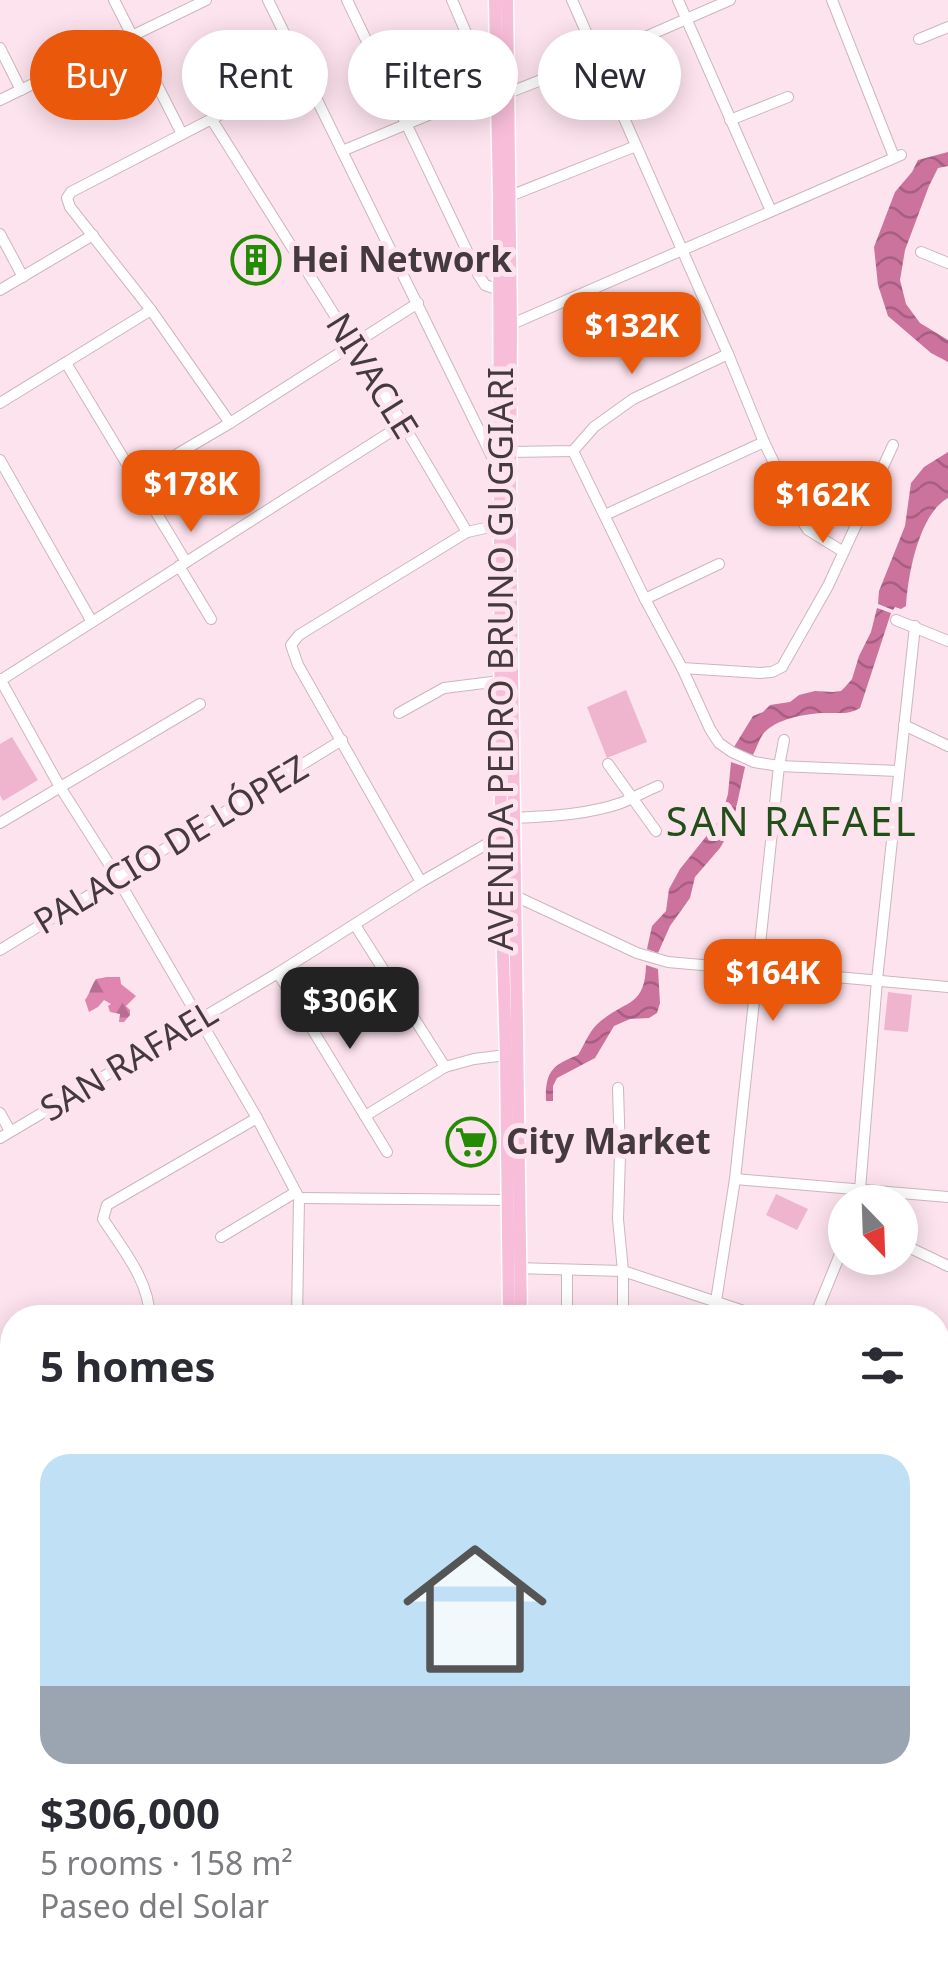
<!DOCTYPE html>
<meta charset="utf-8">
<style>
body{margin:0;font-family:"Noto Sans",sans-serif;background:#f2f2f3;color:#2b2b33;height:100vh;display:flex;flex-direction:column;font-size:38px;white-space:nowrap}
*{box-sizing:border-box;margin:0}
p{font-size:32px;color:#7c7c81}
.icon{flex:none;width:55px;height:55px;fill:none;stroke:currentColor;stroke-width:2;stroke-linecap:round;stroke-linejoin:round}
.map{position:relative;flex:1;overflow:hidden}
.panel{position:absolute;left:0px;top:1305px;width:950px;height:672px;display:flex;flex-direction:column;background:#fff;border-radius:40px 40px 0 0;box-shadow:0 5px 25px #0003}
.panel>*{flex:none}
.top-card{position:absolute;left:30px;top:30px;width:890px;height:90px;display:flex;gap:20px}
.needle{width:65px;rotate:157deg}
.controls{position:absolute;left:828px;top:1185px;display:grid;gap:20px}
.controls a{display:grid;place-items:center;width:90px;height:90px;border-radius:50%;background:#fff;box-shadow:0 5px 25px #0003;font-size:50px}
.price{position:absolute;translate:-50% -85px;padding:0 22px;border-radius:20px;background:#ea580c;color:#fff;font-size:32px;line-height:65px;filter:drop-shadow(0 2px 5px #0008)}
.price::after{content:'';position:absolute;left:50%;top:60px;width:30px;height:22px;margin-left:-15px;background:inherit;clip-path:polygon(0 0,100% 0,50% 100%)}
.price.active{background:#222;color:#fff}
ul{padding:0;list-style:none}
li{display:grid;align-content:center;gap:20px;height:530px;padding:0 40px}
li span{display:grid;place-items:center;height:310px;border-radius:30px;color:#555}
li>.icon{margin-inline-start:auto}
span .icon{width:180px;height:180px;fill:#fffc;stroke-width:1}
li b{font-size:42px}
h2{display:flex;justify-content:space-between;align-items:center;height:120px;padding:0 40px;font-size:42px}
.tag{padding:0 35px;border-radius:45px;background:#fff;box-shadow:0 5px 25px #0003;font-size:35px;line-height:90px}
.tag.active{background:#ea580c;color:#fff}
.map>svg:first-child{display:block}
.forest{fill:url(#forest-firs)}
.pitch{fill:#efb5cf}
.water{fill:url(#water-waves)}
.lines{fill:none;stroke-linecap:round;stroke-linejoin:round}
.minor-casing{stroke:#cdb5bf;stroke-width:12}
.major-casing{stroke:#fff;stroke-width:15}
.minor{stroke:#fff;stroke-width:10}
.major{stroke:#f8bed9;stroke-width:12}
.labels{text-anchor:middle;stroke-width:10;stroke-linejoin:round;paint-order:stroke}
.poi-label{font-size:35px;font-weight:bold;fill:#443a3e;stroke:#fde3ee;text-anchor:start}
.street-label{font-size:35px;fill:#443a3e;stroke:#fde3ee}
.quarter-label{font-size:40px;letter-spacing:2.5px;fill:#204f17;stroke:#fde3ee}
</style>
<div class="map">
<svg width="948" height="1977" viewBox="0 0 948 1977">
<defs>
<pattern id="forest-firs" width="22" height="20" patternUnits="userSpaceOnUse" patternTransform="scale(2.5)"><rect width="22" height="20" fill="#e085b0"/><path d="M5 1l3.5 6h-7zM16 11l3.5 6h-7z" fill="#b76e91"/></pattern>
<pattern id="water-waves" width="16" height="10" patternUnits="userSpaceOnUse" patternTransform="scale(2.5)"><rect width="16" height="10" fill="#cb729d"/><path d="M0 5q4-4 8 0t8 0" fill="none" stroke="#a65f81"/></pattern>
</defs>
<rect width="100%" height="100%" fill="#fde3ee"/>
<path class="forest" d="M107,977h13l1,7 15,12 -10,10 4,4v5l-6,7h-5l1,-8 -10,-2 -2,-6 3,-2 -7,-4 -6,7 -9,5 -4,-12c5,-7 6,-14 11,-21z"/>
<g class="pitch">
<polygon points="626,690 647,742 607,758 587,707"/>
<polygon points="12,737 38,780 3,801 0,795 0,744"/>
<polygon points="888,992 912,995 908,1032 884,1030"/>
<polygon points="776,1194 808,1209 797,1230 766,1215"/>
</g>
<g class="water">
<polygon points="948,152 948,166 938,168 929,186 905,250 900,280 906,304 920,323 948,340 948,362 931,353 888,316 878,285 874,247 895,192 912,172 918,160"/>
<path d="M948,452v46c-29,16 -40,76 -42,108l-5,3 -6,-2 -2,3 -15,-6 1,-13 26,-65 6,-43 13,-16z"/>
<path d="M877,608l14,5 -31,95c-10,6 -18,5 -30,5 -18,-1 -55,5 -67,21 -4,6 -7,15 -10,21l-19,-8 19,-31 10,-4 7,-7 20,-3 9,-7 16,-4 18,1 8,-1 5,-5 6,-7 7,-23 12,-24z"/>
<polygon points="731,762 745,767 732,827 720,848 695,877 690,898 670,926 658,953 647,949 652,926 666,911 669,889 680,869 721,818 728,794"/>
<path d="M646,965l12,4 2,34 -3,10 -8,5 -19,1 -16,7 -19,32 -38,20 -4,8v15h-7c-1,-29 6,-36 32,-46 8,-13 11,-25 24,-35 25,-20 43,-14 44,-55z"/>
</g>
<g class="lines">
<g class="minor-casing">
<g id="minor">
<polyline points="114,0 182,134"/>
<polyline points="268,0 499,471"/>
<polyline points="347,0 478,274 485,285 499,290"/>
<polyline points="452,0 491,91"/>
<polyline points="572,0 728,354 764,442 801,519 808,530 842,551"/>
<polyline points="678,0 771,211"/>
<polyline points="832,0 894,157"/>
<polyline points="919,39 948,27"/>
<polyline points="0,48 21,90"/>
<polyline points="0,100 206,0"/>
<polyline points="212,120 403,424 467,532"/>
<polyline points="730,120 788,97"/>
<polyline points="342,151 484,92 508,93 597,58 730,0"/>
<polyline points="505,198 636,146"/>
<polyline points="0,234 23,277"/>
<polyline points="921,252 948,263"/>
<polyline points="0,290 93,235"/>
<polyline points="505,327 901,155"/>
<polyline points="66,363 186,562"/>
<polyline points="0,403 151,310"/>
<polyline points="230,423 151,310 70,207 67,198 71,192 304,71"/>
<polyline points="573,451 645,599 682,668 710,729 719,743 732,752 754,762 779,766 898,771"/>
<polyline points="509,452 573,451 594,427 633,399 728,354"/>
<polyline points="0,460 92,622"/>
<polyline points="135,479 230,423 418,303"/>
<polyline points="605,515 764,442"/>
<polyline points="179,566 211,619"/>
<polyline points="645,599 719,564"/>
<polyline points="896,620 948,641"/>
<polyline points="682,668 760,673 772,672 782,667 828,586 893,445"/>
<polyline points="0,679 60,787 109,864 257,1118 299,1198 297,1318"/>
<polyline points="1,680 403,424"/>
<polyline points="399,713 444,688 500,681"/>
<polyline points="904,725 948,746"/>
<polyline points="608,764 656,831"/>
<path d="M514,818c36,-2 72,-3 107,-15 12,-5 25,-12 37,-17"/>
<polyline points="0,823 200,704"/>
<polyline points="421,882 298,665 291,645 299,635 467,532 504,524"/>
<polyline points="511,894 637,953 668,962 948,987"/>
<polyline points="355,925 445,1067"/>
<polyline points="0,950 342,740"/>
<polyline points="278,973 387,1152"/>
<polyline points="618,1088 620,1155 618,1219 623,1271 623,1318"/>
<polyline points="0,1113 10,1131"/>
<polyline points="365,1116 445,1067 474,1059 506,1055"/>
<polyline points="0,1138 278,973 421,882 504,834"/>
<polyline points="735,1179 948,1197"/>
<polyline points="299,1198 513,1200"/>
<polyline points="859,1202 877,980 915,626"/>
<polyline points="221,1237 296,1192"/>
<polyline points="900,1243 948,1266"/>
<polyline points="515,1268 623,1271 765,1318"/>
<polyline points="716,1301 735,1179 779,766 784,740"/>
<path d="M150,1318c-1,-38 -27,-68 -47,-99l4,-14 150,-87"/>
<polyline points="567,1318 567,1270"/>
<polyline points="814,1318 845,1242"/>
<polyline points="938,1375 948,1379"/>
<polyline points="938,1450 948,1418"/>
<polyline points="938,1472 948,1476"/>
<polyline points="938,1577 948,1580"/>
<polyline points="938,1627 948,1627"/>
<polyline points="938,1875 948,1670"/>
<polyline points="152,1965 152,1977"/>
<polyline points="298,1965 298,1977"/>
<polyline points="688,1977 688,1965"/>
<polyline points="811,1977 811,1965"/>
<polyline points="933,1977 934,1965"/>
</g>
</g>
<g class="major-casing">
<g id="major">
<polyline points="495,0 499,198 501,889 506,1055 509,1318"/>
<polyline points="507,0 511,325 510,524 521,1318"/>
<polyline points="0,1385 5,1408 6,1977"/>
<polyline points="515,1977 515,1965"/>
<polyline points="529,1977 529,1965"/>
</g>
</g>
<use href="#minor" class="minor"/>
<use href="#major" class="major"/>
</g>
<defs>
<g id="building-ring" transform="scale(2.5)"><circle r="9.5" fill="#fde3ee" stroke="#248b04" stroke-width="1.5"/><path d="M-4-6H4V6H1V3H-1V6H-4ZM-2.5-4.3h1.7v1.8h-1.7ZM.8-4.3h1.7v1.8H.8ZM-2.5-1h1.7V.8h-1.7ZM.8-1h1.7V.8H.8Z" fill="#248b04"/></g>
<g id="supermarket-ring" transform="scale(2.5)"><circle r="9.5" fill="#fde3ee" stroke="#248b04" stroke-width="1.5"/><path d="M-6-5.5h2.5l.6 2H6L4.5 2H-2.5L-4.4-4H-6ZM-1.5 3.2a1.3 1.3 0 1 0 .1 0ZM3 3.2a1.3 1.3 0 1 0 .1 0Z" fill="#248b04"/></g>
</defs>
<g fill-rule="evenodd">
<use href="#building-ring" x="256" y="260"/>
<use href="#supermarket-ring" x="471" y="1142"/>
</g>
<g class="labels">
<g class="poi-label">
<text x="291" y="272">Hei Network</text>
<text x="506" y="1154">City Market</text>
</g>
<g class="street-label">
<text transform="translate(372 376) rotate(58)" y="12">NIVACLE</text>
<text transform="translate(501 659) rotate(-90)" y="12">AVENIDA PEDRO BRUNO GUGGIARI</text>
<text transform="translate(171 845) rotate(-31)" y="12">PALACIO DE LÓPEZ</text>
<text transform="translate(129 1061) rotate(-31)" y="12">SAN RAFAEL</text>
</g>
<g class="quarter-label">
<text x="792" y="836">SAN RAFAEL</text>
</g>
</g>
</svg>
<div class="controls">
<a><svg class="needle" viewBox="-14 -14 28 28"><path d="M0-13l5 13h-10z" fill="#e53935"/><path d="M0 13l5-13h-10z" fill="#7c7c81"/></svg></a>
</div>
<b class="price" style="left:632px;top:377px">$132K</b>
<b class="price" style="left:191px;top:535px">$178K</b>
<b class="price" style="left:823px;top:546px">$162K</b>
<b class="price" style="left:773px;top:1024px">$164K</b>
<b class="price active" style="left:350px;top:1052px">$306K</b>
<div class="top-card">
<a class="tag active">Buy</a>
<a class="tag">Rent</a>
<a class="tag">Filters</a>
<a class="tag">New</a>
</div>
<section class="panel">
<h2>5 homes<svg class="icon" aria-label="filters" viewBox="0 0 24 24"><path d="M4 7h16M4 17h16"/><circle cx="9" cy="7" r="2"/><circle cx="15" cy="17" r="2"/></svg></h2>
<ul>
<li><span style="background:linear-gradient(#bfe0f5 75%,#9aa5b1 0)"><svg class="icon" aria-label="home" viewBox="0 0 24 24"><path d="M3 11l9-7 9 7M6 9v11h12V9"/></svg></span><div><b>$306,000</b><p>5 rooms · 158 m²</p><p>Paseo del Solar</p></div></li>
</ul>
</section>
</div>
